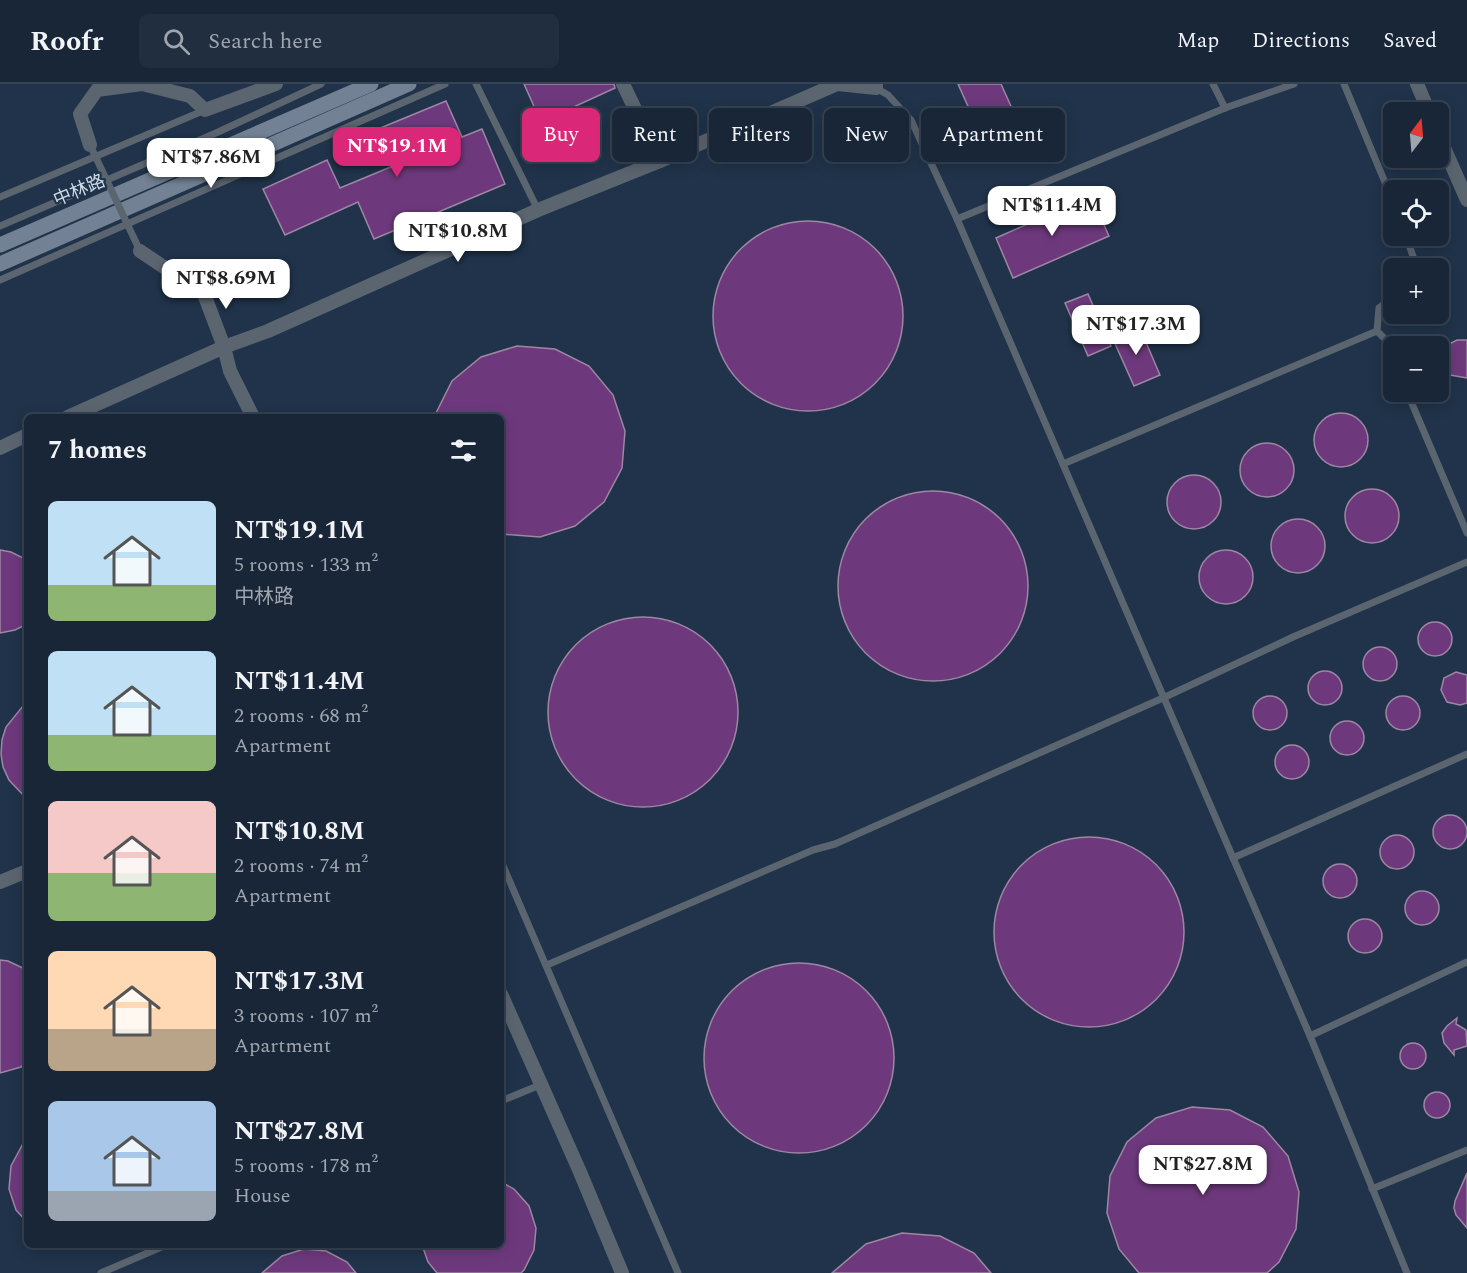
<!DOCTYPE html>
<meta charset="utf-8">
<style>
body{margin:0;font-family:Spectral,"Noto Sans TC",serif;background:#212e40;color:#f1f3f6;height:100vh;display:flex;flex-direction:column;font-size:22px;white-space:nowrap}
*{box-sizing:border-box;margin:0}
p{font-size:20px;color:#9fa5ae}
.icon{flex:none;width:33px;height:33px;fill:none;stroke:currentColor;stroke-width:2;stroke-linecap:round;stroke-linejoin:round}
.map{position:relative;flex:1;overflow:hidden}
.details{position:absolute;left:24px;top:330px;width:480px;height:834px;display:flex;flex-direction:column;background:#182638;border-radius:9px;box-shadow:0 3px 15px #0003,0 0 0 2px #364353}
.details>*{flex:none}
.banner{position:absolute;left:522px;top:24px;width:570px;height:54px;display:flex;gap:12px}
.needle{width:39px;rotate:16deg}
.tools{position:absolute;left:1383px;top:18px;display:grid;gap:12px}
.tools a{display:grid;place-items:center;width:66px;height:66px;border-radius:9px;background:#182638;box-shadow:0 3px 15px #0003,0 0 0 2px #364353;font-size:30px}
.price{position:absolute;translate:-50% -51px;padding:0 14px;border-radius:12px;background:#fff;color:#222;font-size:20px;line-height:39px;filter:drop-shadow(0 2px 3px #0008)}
.price::after{content:'';position:absolute;left:50%;top:36px;width:18px;height:14px;margin-left:-9px;background:inherit;clip-path:polygon(0 0,100% 0,50% 100%)}
.price.active{background:#db2777;color:#fff}
ul{padding:0;list-style:none}
li{display:flex;align-items:center;gap:18px;height:150px;padding:0 24px}
li span{display:grid;place-items:center;flex:none;width:168px;height:120px;border-radius:9px;color:#555}
li>.icon{margin-inline-start:auto}
span .icon{width:72px;height:72px;fill:#fffc;stroke-width:1}
li b{font-size:26px}
h2{display:flex;justify-content:space-between;align-items:center;height:72px;padding:0 24px;font-size:26px}
.chip{padding:0 21px;border-radius:9px;background:#182638;box-shadow:0 3px 15px #0003,0 0 0 2px #364353;font-size:21px;line-height:54px}
.chip.active{background:#db2777;color:#fff}
header{display:flex;align-items:center;gap:36px;box-sizing:border-box;height:84px;padding:0 30px;background:#182638;border-bottom:2px solid #364353}
header strong{font-size:28px}
nav{display:flex;gap:33px;margin-inline-start:auto;font-size:21px}
.search{width:420px;height:54px;background:#212e40;display:flex;align-items:center;gap:15px;box-sizing:border-box;padding:0 21px;border-radius:9px;color:#9fa5ae;font-size:22px}
.map>svg:first-child{display:block}
.building{fill:#6d397c;stroke:#9d87a3;stroke-width:1.5}
.lines{fill:none;stroke-linecap:round;stroke-linejoin:round}
.lane{stroke:#5b6570;stroke-width:7}
.street{stroke:#5b6570;stroke-width:14}
.secondary{stroke:#728193;stroke-width:15}
.lane-bridge{stroke:#5b6570;stroke-width:7}
.labels{text-anchor:middle;stroke-width:4.5;stroke-linejoin:round;paint-order:stroke}
.street-label{font-size:18px;fill:#cddae8;stroke:#20334a}
</style>
<header>
<strong>Roofr</strong>
<div class="search"><svg class="icon" aria-label="search" viewBox="0 0 24 24"><circle cx="10" cy="10" r="6"/><path d="M15 15l6 6"/></svg>Search here</div>
<nav><a>Map</a><a>Directions</a><a>Saved</a></nav>
</header>
<div class="map">
<svg width="1467" height="1189" viewBox="0 0 1467 1189">
<rect width="100%" height="100%" fill="#20334a"/>
<g class="building">
<polygon points="524,0 614,0 615,4 541,38"/>
<polygon points="958,0 1001,0 1028,60 992,76"/>
<polygon points="446,17 462,53 482,45 505,100 374,155 358,118 285,151 263,105 327,76 340,104 393,82 378,45"/>
<polygon points="1091,112 1109,152 1013,194 996,154"/>
<circle cx="808" cy="232" r="95"/>
<polygon points="1088,210 1111,262 1088,272 1065,219"/>
<polygon points="1139,242 1160,291 1134,302 1112,253"/>
<polygon points="1457,256 1467,256 1467,294 1450,291 1442,281 1442,268 1445,262"/>
<polygon points="517,262 555,265 589,282 613,311 625,347 622,384 604,418 575,442 540,453 501,450 501,333 434,333 452,297 481,273"/>
<circle cx="1341" cy="356" r="27"/>
<circle cx="1267" cy="386" r="27"/>
<circle cx="1194" cy="418" r="27"/>
<circle cx="1372" cy="432" r="27"/>
<circle cx="933" cy="502" r="95"/>
<circle cx="1298" cy="462" r="27"/>
<polygon points="0,466 11,468 27,476 27,540 15,546 0,549"/>
<circle cx="1226" cy="493" r="27"/>
<circle cx="643" cy="628" r="95"/>
<circle cx="1435" cy="555" r="17"/>
<circle cx="1380" cy="580" r="17"/>
<circle cx="1325" cy="604" r="17"/>
<polygon points="1456,588 1467,591 1467,619 1460,621 1447,618 1441,606 1444,594"/>
<circle cx="1270" cy="629" r="17"/>
<circle cx="1403" cy="629" r="17"/>
<polygon points="27,617 27,715 9,696 3,683 1,670 2,656 6,643"/>
<circle cx="1347" cy="654" r="17"/>
<circle cx="1292" cy="678" r="17"/>
<circle cx="1450" cy="748" r="17"/>
<circle cx="1397" cy="768" r="17"/>
<circle cx="1089" cy="848" r="95"/>
<circle cx="1340" cy="797" r="17"/>
<circle cx="1422" cy="824" r="17"/>
<circle cx="1365" cy="852" r="17"/>
<polygon points="0,876 8,877 27,886 27,977 21,983 0,989"/>
<circle cx="799" cy="974" r="95"/>
<polygon points="1457,934 1456,940 1466,946 1467,962 1454,966 1454,971 1444,959 1442,949 1447,942"/>
<circle cx="1413" cy="972" r="13"/>
<circle cx="1437" cy="1021" r="13"/>
<polygon points="1192,1023 1230,1026 1263,1043 1288,1072 1299,1108 1296,1145 1279,1178 1267,1189 1139,1189 1119,1165 1107,1129 1110,1092 1127,1058 1156,1034"/>
<polygon points="27,1052 27,1138 16,1126 9,1105 11,1082"/>
<polygon points="1467,1089 1467,1144 1456,1131 1454,1124 1455,1117"/>
<polygon points="501,1098 514,1105 529,1122 536,1144 534,1166 524,1186 521,1189 437,1189 428,1178 422,1161 501,1161"/>
<polygon points="902,1149 940,1152 974,1169 991,1189 832,1189 866,1160"/>
<polygon points="304,1165 326,1167 347,1178 356,1189 262,1189 282,1172"/>
</g>
<g class="lines">
<g class="lane">
<polyline points="476,0 538,126"/>
<polyline points="1213,0 1225,24"/>
<polyline points="1344,0 1394,120"/>
<polyline points="876,4 888,11 911,36 957,135 1310,952 1407,1189"/>
<polyline points="0,113 205,26"/>
<polyline points="957,135 1225,24 1294,0"/>
<polyline points="0,142 216,49 321,0"/>
<polyline points="1406,152 1417,184"/>
<polyline points="0,196 445,0"/>
<polyline points="1394,212 1379,224 1377,247 1385,255 1394,276"/>
<polyline points="1407,308 1467,449"/>
<polyline points="1063,380 1377,247"/>
<polyline points="1233,774 1467,670"/>
<polyline points="501,777 678,1189"/>
<polyline points="547,881 813,766 835,760 1163,614 1293,553 1467,478"/>
<polyline points="1310,952 1467,878"/>
<polyline points="501,1017 540,1001"/>
<polyline points="1372,1105 1467,1066"/>
<polyline points="101,1189 166,1161"/>
</g>
<g class="street">
<polyline points="623,0 660,77"/>
<polyline points="838,0 876,4 876,0"/>
<polyline points="1417,0 1429,28"/>
<polyline points="1438,50 1467,116"/>
<polyline points="90,61 80,30 97,6 142,0 190,12 205,26 276,0"/>
<polyline points="140,167 204,210 224,263 230,287 253,333"/>
<polyline points="68,333 224,263 268,247 538,126 660,77 837,0"/>
<polyline points="0,364 27,351"/>
<polyline points="0,798 27,787"/>
<polyline points="501,910 580,1088 622,1189"/>
</g>
<g class="secondary">
<polyline points="0,161 371,0"/>
<polyline points="0,180 409,0"/>
</g>
<polyline class="lane-bridge" points="90,61 140,167"/>
</g>
<g class="labels">
<g class="street-label">
<text transform="translate(79 106) rotate(-23)" y="6">中林路</text>
</g>
</g>
</svg>
<div class="tools">
<a><svg class="needle" viewBox="-14 -14 28 28"><path d="M0-13l5 13h-10z" fill="#e53935"/><path d="M0 13l5-13h-10z" fill="#9fa5ae"/></svg></a>
<a><svg class="icon" aria-label="locate" viewBox="0 0 24 24"><circle cx="12" cy="12" r="6"/><path d="M12 2v4M12 18v4M2 12h4M18 12h4"/></svg></a>
<a>+</a>
<a>−</a>
</div>
<b class="price active" style="left:397px;top:94px">NT$19.1M</b>
<b class="price" style="left:211px;top:105px">NT$7.86M</b>
<b class="price" style="left:1052px;top:153px">NT$11.4M</b>
<b class="price" style="left:458px;top:179px">NT$10.8M</b>
<b class="price" style="left:226px;top:226px">NT$8.69M</b>
<b class="price" style="left:1136px;top:272px">NT$17.3M</b>
<b class="price" style="left:1203px;top:1112px">NT$27.8M</b>
<div class="banner">
<a class="chip active">Buy</a>
<a class="chip">Rent</a>
<a class="chip">Filters</a>
<a class="chip">New</a>
<a class="chip">Apartment</a>
</div>
<section class="details">
<h2>7 homes<svg class="icon" aria-label="filters" viewBox="0 0 24 24"><path d="M4 7h16M4 17h16"/><circle cx="9" cy="7" r="2"/><circle cx="15" cy="17" r="2"/></svg></h2>
<ul>
<li><span style="background:linear-gradient(#bfe0f5 70%,#8fb573 0)"><svg class="icon" aria-label="home" viewBox="0 0 24 24"><path d="M3 11l9-7 9 7M6 9v11h12V9"/></svg></span><div><b>NT$19.1M</b><p>5 rooms · 133 m²</p><p>中林路</p></div></li>
<li><span style="background:linear-gradient(#bfe0f5 70%,#8fb573 0)"><svg class="icon" aria-label="home" viewBox="0 0 24 24"><path d="M3 11l9-7 9 7M6 9v11h12V9"/></svg></span><div><b>NT$11.4M</b><p>2 rooms · 68 m²</p><p>Apartment</p></div></li>
<li><span style="background:linear-gradient(#f6c9c9 60%,#8fb573 0)"><svg class="icon" aria-label="home" viewBox="0 0 24 24"><path d="M3 11l9-7 9 7M6 9v11h12V9"/></svg></span><div><b>NT$10.8M</b><p>2 rooms · 74 m²</p><p>Apartment</p></div></li>
<li><span style="background:linear-gradient(#ffd9b3 65%,#b9a48a 0)"><svg class="icon" aria-label="home" viewBox="0 0 24 24"><path d="M3 11l9-7 9 7M6 9v11h12V9"/></svg></span><div><b>NT$17.3M</b><p>3 rooms · 107 m²</p><p>Apartment</p></div></li>
<li><span style="background:linear-gradient(#a9c7e8 75%,#9aa5b1 0)"><svg class="icon" aria-label="home" viewBox="0 0 24 24"><path d="M3 11l9-7 9 7M6 9v11h12V9"/></svg></span><div><b>NT$27.8M</b><p>5 rooms · 178 m²</p><p>House</p></div></li>
</ul>
</section>
</div>
